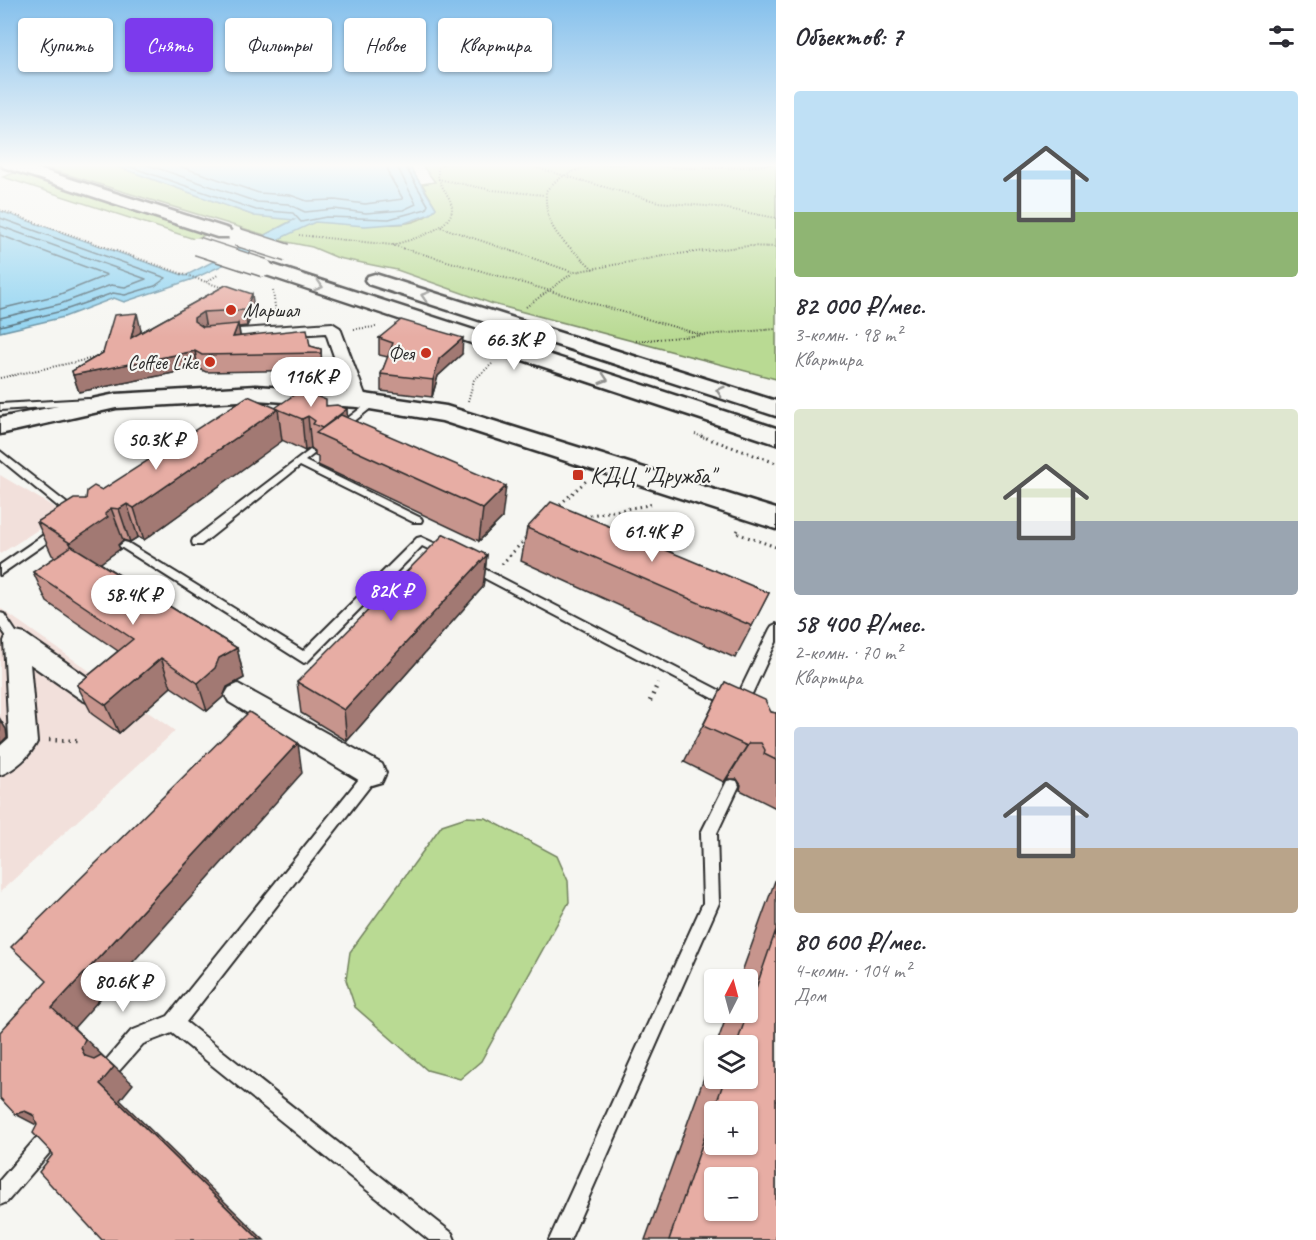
<!DOCTYPE html>
<html lang="ru">
<meta charset="utf-8">
<style>
body{margin:0;font-family:Caveat,sans-serif;background:#f7f7f7;color:#2b2b33;height:100vh;display:flex;flex-direction:column;font-size:22px;white-space:nowrap}
*{box-sizing:border-box;margin:0}
p{font-size:20px;color:#7c7c81}
.icon{flex:none;width:33px;height:33px;fill:none;stroke:currentColor;stroke-width:2;stroke-linecap:round;stroke-linejoin:round}
.map{position:relative;flex:1;overflow:hidden}
.details{display:flex;flex-direction:column;background:#fff;width:540px}
.details>*{flex:none}
.top-card{position:absolute;left:18px;top:18px;width:570px;height:54px;display:flex;gap:12px}
.needle{width:39px;rotate:6deg}
.tools{position:absolute;left:704px;top:969px;display:grid;gap:12px}
.tools a{display:grid;place-items:center;width:54px;height:54px;border-radius:6px;background:#fff;box-shadow:0 2px 4px #0004;font-size:30px}
.price{position:absolute;translate:-50% -51px;padding:0 14px;border-radius:21px;background:#fff;color:#222;font-size:20px;line-height:39px;filter:drop-shadow(0 2px 3px #0008)}
.price::after{content:'';position:absolute;left:50%;top:36px;width:18px;height:14px;margin-left:-9px;background:inherit;clip-path:polygon(0 0,100% 0,50% 100%)}
.price.active{background:#7c3aed;color:#fff}
ul{padding:0;list-style:none}
li{display:grid;align-content:center;gap:12px;height:318px;padding:0 18px}
li span{display:grid;place-items:center;height:186px;border-radius:6px;color:#555}
li>.icon{margin-inline-start:auto}
span .icon{width:108px;height:108px;fill:#fffc;stroke-width:1}
li b{font-size:26px}
h2{display:flex;justify-content:space-between;align-items:center;height:72px;padding:0 18px;font-size:26px}
.pill{padding:0 21px;border-radius:6px;background:#fff;box-shadow:0 2px 4px #0004;font-size:21px;line-height:54px}
.pill.active{background:#7c3aed;color:#fff}
main{display:flex;flex:1;min-height:0}
.map>svg:first-child{display:block}
.built{fill:#f2e0db}
.green{fill:#b9da93;stroke:#72825f;stroke-width:1.5}
.water{fill:#90d3f1;stroke:#6890a2;stroke-width:1.5}
.lines{fill:none;stroke-linecap:round;stroke-linejoin:round}
.shore{stroke:#536e7a;stroke-width:1.5}
.lane-casing{stroke:#2b2b2b;stroke-width:4}
.street-casing{stroke:#2b2b2b;stroke-width:4}
.secondary-casing{stroke:#2b2b2b;stroke-width:5}
.path-far2{stroke:#2b2b2b;stroke-width:2;stroke-dasharray:1 2;stroke-linecap:butt}
.path-far1{stroke:#2b2b2b;stroke-width:3;stroke-dasharray:1.5 4;stroke-linecap:butt}
.path{stroke:#2b2b2b;stroke-width:4.5;stroke-dasharray:1.5 5;stroke-linecap:butt}
.lane{fill:#f6f6f2;fill-rule:evenodd}
.street{fill:#f6f6f2;fill-rule:evenodd}
.secondary{fill:#f6f6f2;fill-rule:evenodd}
.secondary-bridge-casing{stroke:#2b2b2b;stroke-width:20;stroke-linecap:butt}
.secondary-bridge{stroke:#f6f6f2;stroke-width:17}
.wall{fill:#c7958d;stroke:#2b2b2b;stroke-width:1.5}
.shaded-wall{fill:#a27973;stroke:#2b2b2b;stroke-width:1.5}
.building{fill:#e7ada4;stroke:#2b2b2b;stroke-width:1.5;fill-rule:evenodd}
.oneway{stroke:#90908e}
.poi-dot{fill:#c8321e;stroke:#f6f6f2;stroke-width:2}
.labels{text-anchor:middle;stroke-width:4.5;stroke-linejoin:round;paint-order:stroke}
.far-poi-label{font-size:20px;fill:#2b2b2b;stroke:#f6f6f2;text-anchor:end}
.poi-label{font-size:24px;fill:#2b2b2b;stroke:#f6f6f2;text-anchor:start}
</style>
<main>
<div class="map">
<svg width="776" height="1240" viewBox="0 0 776 1240">
<rect width="100%" height="100%" fill="#f6f6f2"/>
<filter id="ink" filterUnits="userSpaceOnUse"><feTurbulence type="fractalNoise" baseFrequency=".0167" numOctaves="2"/><feDisplacementMap in="SourceGraphic" scale="12" xChannelSelector="R" yChannelSelector="G"/><feConvolveMatrix kernelMatrix="1 2 1 2 8 2 1 2 1" color-interpolation-filters="sRGB"/></filter>
<g filter="url(#ink)">
<g class="built">
<polygon points="0,475 64,513 0,554"/>
<polygon points="0,608 175,731 0,892"/>
</g>
<g class="green">
<polygon points="33,164 110,164 255,216 295,219 265,235"/>
<path d="M421,164h355v215l-283,-75 -96,-34 -59,-12 -26,-11 -35,-7c12,-6 25,-15 38,-18 37,-8 92,18 121,-14l-14,-24 13,-2z"/>
<polygon points="17,172 208,234 194,239 3,177"/>
<polygon points="466,817 486,818 557,856 568,881 569,902 481,1061 460,1079 427,1070 355,1007 346,980 350,952 442,825"/>
</g>
<polygon class="water" points="110,164 408,164 436,208 430,214 405,223 365,226 315,222 193,279 124,302 114,298 64,317 0,332 0,211 185,276 294,220 255,216"/>
<g class="lines">
<g class="shore">
<polyline points="122,164 256,210 293,213 301,222 326,217 389,219 426,209 428,205 404,164"/>
<polyline points="145,164 257,202 288,204 305,212 334,209 366,213 403,210 416,204 396,164"/>
<polyline points="173,164 259,193 290,195 307,201 335,200 365,204 403,199 389,175 387,164"/>
<polyline points="0,218 166,278 155,286 125,295 113,293 62,311 0,326"/>
<polyline points="0,226 146,279 125,287 111,285 60,304 0,318"/>
<polyline points="0,235 107,275 58,295 0,309"/>
</g>
<g class="lane-casing">
<g id="lane">
<polygon points="89,399 93,402 92,404 0,410 0,404"/>
<polygon points="373,399 377,402 376,404 342,431 336,431 336,427"/>
<polygon points="310,450 315,453 305,461 421,518 422,520 421,522 413,522 300,466 201,545 193,545 192,542 193,539"/>
<polygon points="0,451 79,513 80,515 79,517 71,517 0,459"/>
<polygon points="58,525 62,526 63,529 62,532 0,575 0,565"/>
<polygon points="421,537 449,550 451,553 445,557 422,546 308,661 304,663 119,546 124,542 128,543 303,651 417,538"/>
<polygon points="471,562 736,699 770,629 772,626 776,624 776,642 745,709 740,710 735,707 732,708 467,569 465,566"/>
<polygon points="0,613 4,614 22,641 20,644 12,644 0,627"/>
<polygon points="372,767 377,769 379,773 377,777 186,1022 452,1233 455,1240 429,1240 172,1033 143,1044 119,1071 113,1074 107,1071 104,1065 107,1059 131,1031 168,1016 367,769"/>
<polygon points="732,780 737,781 739,786 717,833 719,903 570,1240 549,1240 703,903 701,833 727,781"/>
<polygon points="50,1127 57,1130 60,1137 57,1144 7,1202 0,1205 0,1180 43,1130"/>
</g>
</g>
<g class="street-casing">
<g id="street">
<polygon points="332,323 340,328 367,400 364,404 352,404 349,400 326,333 208,341 200,336 208,331"/>
<path d="M16,632l9,2 75,52 4,7 -4,7 -9,4 -9,-4 -52,-36 7,78c-7,14 -22,28 -37,33v-29l9,-8 -5,-97 3,-7z"/>
<polygon points="238,684 382,764 386,773 382,782 372,785 362,782 229,702 225,695 229,688"/>
</g>
</g>
<g class="secondary-casing">
<g id="secondary">
<polygon points="1,164 23,164 229,229 232,233 229,237 217,237 3,167"/>
<polygon points="264,262 776,428 776,444 257,272 254,268 257,264"/>
<polygon points="375,274 776,401 776,416 368,284 365,280 368,276"/>
<polygon points="256,386 358,393 446,406 776,509 776,529 442,421 358,407 256,400 116,408 0,434 0,418 116,394"/>
</g>
</g>
<g class="path-far2">
<polyline points="523,164 658,202 717,207 776,218"/>
<polyline points="438,179 492,190 544,195"/>
<polyline points="0,210 226,289"/>
<polyline points="441,227 573,272"/>
<polyline points="299,235 392,245 702,335"/>
<path d="M393,245c19,-6 72,-18 56,-47 -6,-11 -12,-17 -11,-30l6,-4"/>
<path d="M593,269c-27,-27 -49,-36 -47,-78 32,-40 101,-23 146,-23 28,1 56,-1 84,-4"/>
<polyline points="206,282 218,275"/>
<polyline points="273,291 276,314"/>
<polyline points="526,307 574,272 669,255 748,246 776,247"/>
<polyline points="354,329 376,327"/>
<polyline points="633,341 776,329"/>
<polyline points="0,378 99,357"/>
<polyline points="468,401 474,380 492,364"/>
<polyline points="695,434 705,438"/>
</g>
<g class="path-far1">
<polyline points="701,436 776,463"/>
<polyline points="556,508 586,481"/>
<polyline points="579,517 654,504"/>
<polyline points="738,530 736,533 776,547"/>
<polyline points="502,564 527,537"/>
</g>
<g class="path">
<polyline points="650,701 658,683"/>
<polyline points="49,740 78,741"/>
</g>
<use href="#lane" class="lane"/>
<use href="#street" class="street"/>
<use href="#secondary" class="secondary"/>
<g class="secondary-bridge-casing">
<g id="secondary-bridge">
<polyline points="237,237 287,253"/>
<polyline points="197,246 264,268"/>
</g>
</g>
<use href="#secondary-bridge" class="secondary-bridge"/>
</g>
<g class="wall">
<polygon points="226,285 254,310 247,326 239,327 240,336 310,346 321,349 322,370 206,372 198,368 79,392 72,371 103,353 141,330 140,333"/>
<polygon points="379,338 462,354 438,376 432,397 381,391 381,374 388,357 379,355"/>
<polygon points="326,406 348,418 502,518 479,541 318,465 318,457 315,456 315,451 311,448 305,451 282,440 144,540 138,537 130,542 123,540 118,545 120,549 100,563 237,648 244,678 227,687 223,697 207,711 171,687 119,733 92,714 77,685 118,651 47,602 33,572 55,557 52,555 37,522 86,499 102,490 275,408"/>
<polygon points="527,528 769,593 735,658 521,561"/>
<polygon points="487,555 483,587 347,741 301,713 297,682"/>
<polygon points="725,682 771,712 776,713 776,808 740,790 741,785 737,779 727,779 724,782 684,762"/>
<polygon points="776,878 776,1240 645,1240 714,1050 714,1078 747,1078 747,1046 716,1046 728,1012 747,1012 747,980 739,980"/>
</g>
<g class="shaded-wall">
<polygon points="252,294 254,310 247,326 245,310"/>
<polygon points="203,312 206,329 194,321 194,318"/>
<polygon points="137,313 141,330 135,354 131,338"/>
<polygon points="238,324 241,341 233,337"/>
<polygon points="463,338 462,354 438,376 432,397 433,380 439,359"/>
<polygon points="195,351 198,368 79,392 73,375"/>
<polygon points="278,409 282,441 144,540 134,508"/>
<polygon points="347,409 349,441 322,428"/>
<polygon points="308,416 311,448 305,451 302,419"/>
<polygon points="506,486 502,518 479,541 483,509"/>
<polygon points="127,504 138,537 130,542 119,509"/>
<polygon points="111,508 123,540 118,545 120,549 84,575 70,543"/>
<polygon points="487,555 483,587 347,741 344,710"/>
<polygon points="237,648 244,678 227,687 223,697 207,711 198,683 219,658"/>
<polygon points="161,658 171,687 119,733 106,705"/>
<polygon points="0,719 6,729 7,737 0,744"/>
<polygon points="298,743 302,773 74,1028 105,1058 133,1084 120,1100 264,1240 260,1240 100,1084 102,1066 85,1056 81,1048 52,1008"/>
<polygon points="749,743 727,779 724,782 747,746"/>
<polygon points="25,1111 51,1125 42,1128 15,1114"/>
</g>
<g class="building">
<polygon points="226,285 252,294 245,310 203,312 194,318 194,321 203,327 238,324 233,337 307,329 310,346 321,349 321,353 202,355 195,351 73,375 72,371 103,353 114,315 137,313 131,338"/>
<polygon points="401,320 463,338 439,359 433,380 381,374 393,343 379,338"/>
<polygon points="301,390 326,400 326,406 337,405 347,409 322,428 313,424 315,421 308,416 302,419 275,408"/>
<polygon points="248,396 278,409 134,508 127,504 119,509 111,508 105,514 108,517 70,543 37,522 74,499 86,499 87,491 94,486 102,490"/>
<polygon points="341,415 506,486 483,509 316,433"/>
<polygon points="551,502 769,593 752,626 527,528"/>
<polygon points="444,534 487,555 344,710 297,682"/>
<polygon points="72,546 237,648 219,658 215,668 198,683 161,658 106,705 77,685 133,639 33,572"/>
<polygon points="725,682 765,700 771,712 776,713 776,760 764,754 765,750 761,743 749,743 747,746 703,726"/>
<polygon points="249,712 298,743 52,1008 85,1039 81,1048 85,1056 94,1059 101,1055 114,1067 100,1084 260,1240 102,1240 39,1172 53,1154 33,1133 37,1125 34,1115 25,1111 15,1114 0,1098 0,1032 47,981 11,947"/>
<path d="M776,930v310h-107l56,-162h22v-32h-11zM714,1112h33v32h-33zM714,1178h33v32h-33z"/>
</g>
<defs><path id="oneway-chevron" d="M-2-3.5L2.5 0L-2 3.5" fill="none" stroke-width="1.6" stroke-linecap="round" stroke-linejoin="round" transform="scale(1.5)"/></defs>
<g class="oneway">
<use href="#oneway-chevron" transform="translate(319 286) rotate(18)"/>
<use href="#oneway-chevron" transform="translate(425 296) rotate(-163)"/>
<use href="#oneway-chevron" transform="translate(604 379) rotate(18)"/>
<use href="#oneway-chevron" transform="translate(720 391) rotate(-162)"/>
</g>
</g>
<linearGradient id="sky" x2="0" y2="1"><stop stop-color="#85c0ec"/><stop offset="0.49" stop-color="#fbfbf9"/><stop offset="1" stop-color="#fbfbf9" stop-opacity="0"/></linearGradient>
<rect width="776" height="337" fill="url(#sky)"/>
<g class="poi-dot">
<circle cx="231" cy="310" r="6"/>
<circle cx="426" cy="353" r="6"/>
<circle cx="210" cy="362" r="6"/>
<rect x="572" y="469" width="12" height="12" rx="3"/>
</g>
<g class="labels">
<g class="far-poi-label">
<text x="243" y="317" text-anchor="start">Маршал</text>
<text x="414" y="360">Фея</text>
<text x="198" y="369">Coffee Like</text>
</g>
<g class="poi-label">
<text x="590" y="483">КДЦ "Дружба"</text>
</g>
</g>
</svg>
<div class="tools">
<a><svg class="needle" viewBox="-14 -14 28 28"><path d="M0-13l5 13h-10z" fill="#e53935"/><path d="M0 13l5-13h-10z" fill="#7c7c81"/></svg></a>
<a><svg class="icon" aria-label="layers" viewBox="0 0 24 24"><path d="M12 4l9 5-9 5-9-5zM3 14l9 5 9-5"/></svg></a>
<a>+</a>
<a>−</a>
</div>
<b class="price" style="left:514px;top:371px">66.3K ₽</b>
<b class="price" style="left:311px;top:408px">116K ₽</b>
<b class="price" style="left:156px;top:471px">50.3K ₽</b>
<b class="price" style="left:652px;top:563px">61.4K ₽</b>
<b class="price active" style="left:391px;top:622px">82K ₽</b>
<b class="price" style="left:133px;top:626px">58.4K ₽</b>
<b class="price" style="left:123px;top:1013px">80.6K ₽</b>
<div class="top-card">
<a class="pill">Купить</a>
<a class="pill active">Снять</a>
<a class="pill">Фильтры</a>
<a class="pill">Новое</a>
<a class="pill">Квартира</a>
</div>
</div>
<section class="details">
<h2>Объектов: 7<svg class="icon" aria-label="filters" viewBox="0 0 24 24"><path d="M4 7h16M4 17h16"/><circle cx="9" cy="7" r="2"/><circle cx="15" cy="17" r="2"/></svg></h2>
<ul>
<li><span style="background:linear-gradient(#bfe0f5 65%,#8fb573 0)"><svg class="icon" aria-label="home" viewBox="0 0 24 24"><path d="M3 11l9-7 9 7M6 9v11h12V9"/></svg></span><div><b>82 000 ₽/мес.</b><p>3-комн. · 98 m²</p><p>Квартира</p></div></li>
<li><span style="background:linear-gradient(#dfe7d0 60%,#9aa5b1 0)"><svg class="icon" aria-label="home" viewBox="0 0 24 24"><path d="M3 11l9-7 9 7M6 9v11h12V9"/></svg></span><div><b>58 400 ₽/мес.</b><p>2-комн. · 70 m²</p><p>Квартира</p></div></li>
<li><span style="background:linear-gradient(#c9d6e8 65%,#b9a48a 0)"><svg class="icon" aria-label="home" viewBox="0 0 24 24"><path d="M3 11l9-7 9 7M6 9v11h12V9"/></svg></span><div><b>80 600 ₽/мес.</b><p>4-комн. · 104 m²</p><p>Дом</p></div></li>
</ul>
</section>
</main>
